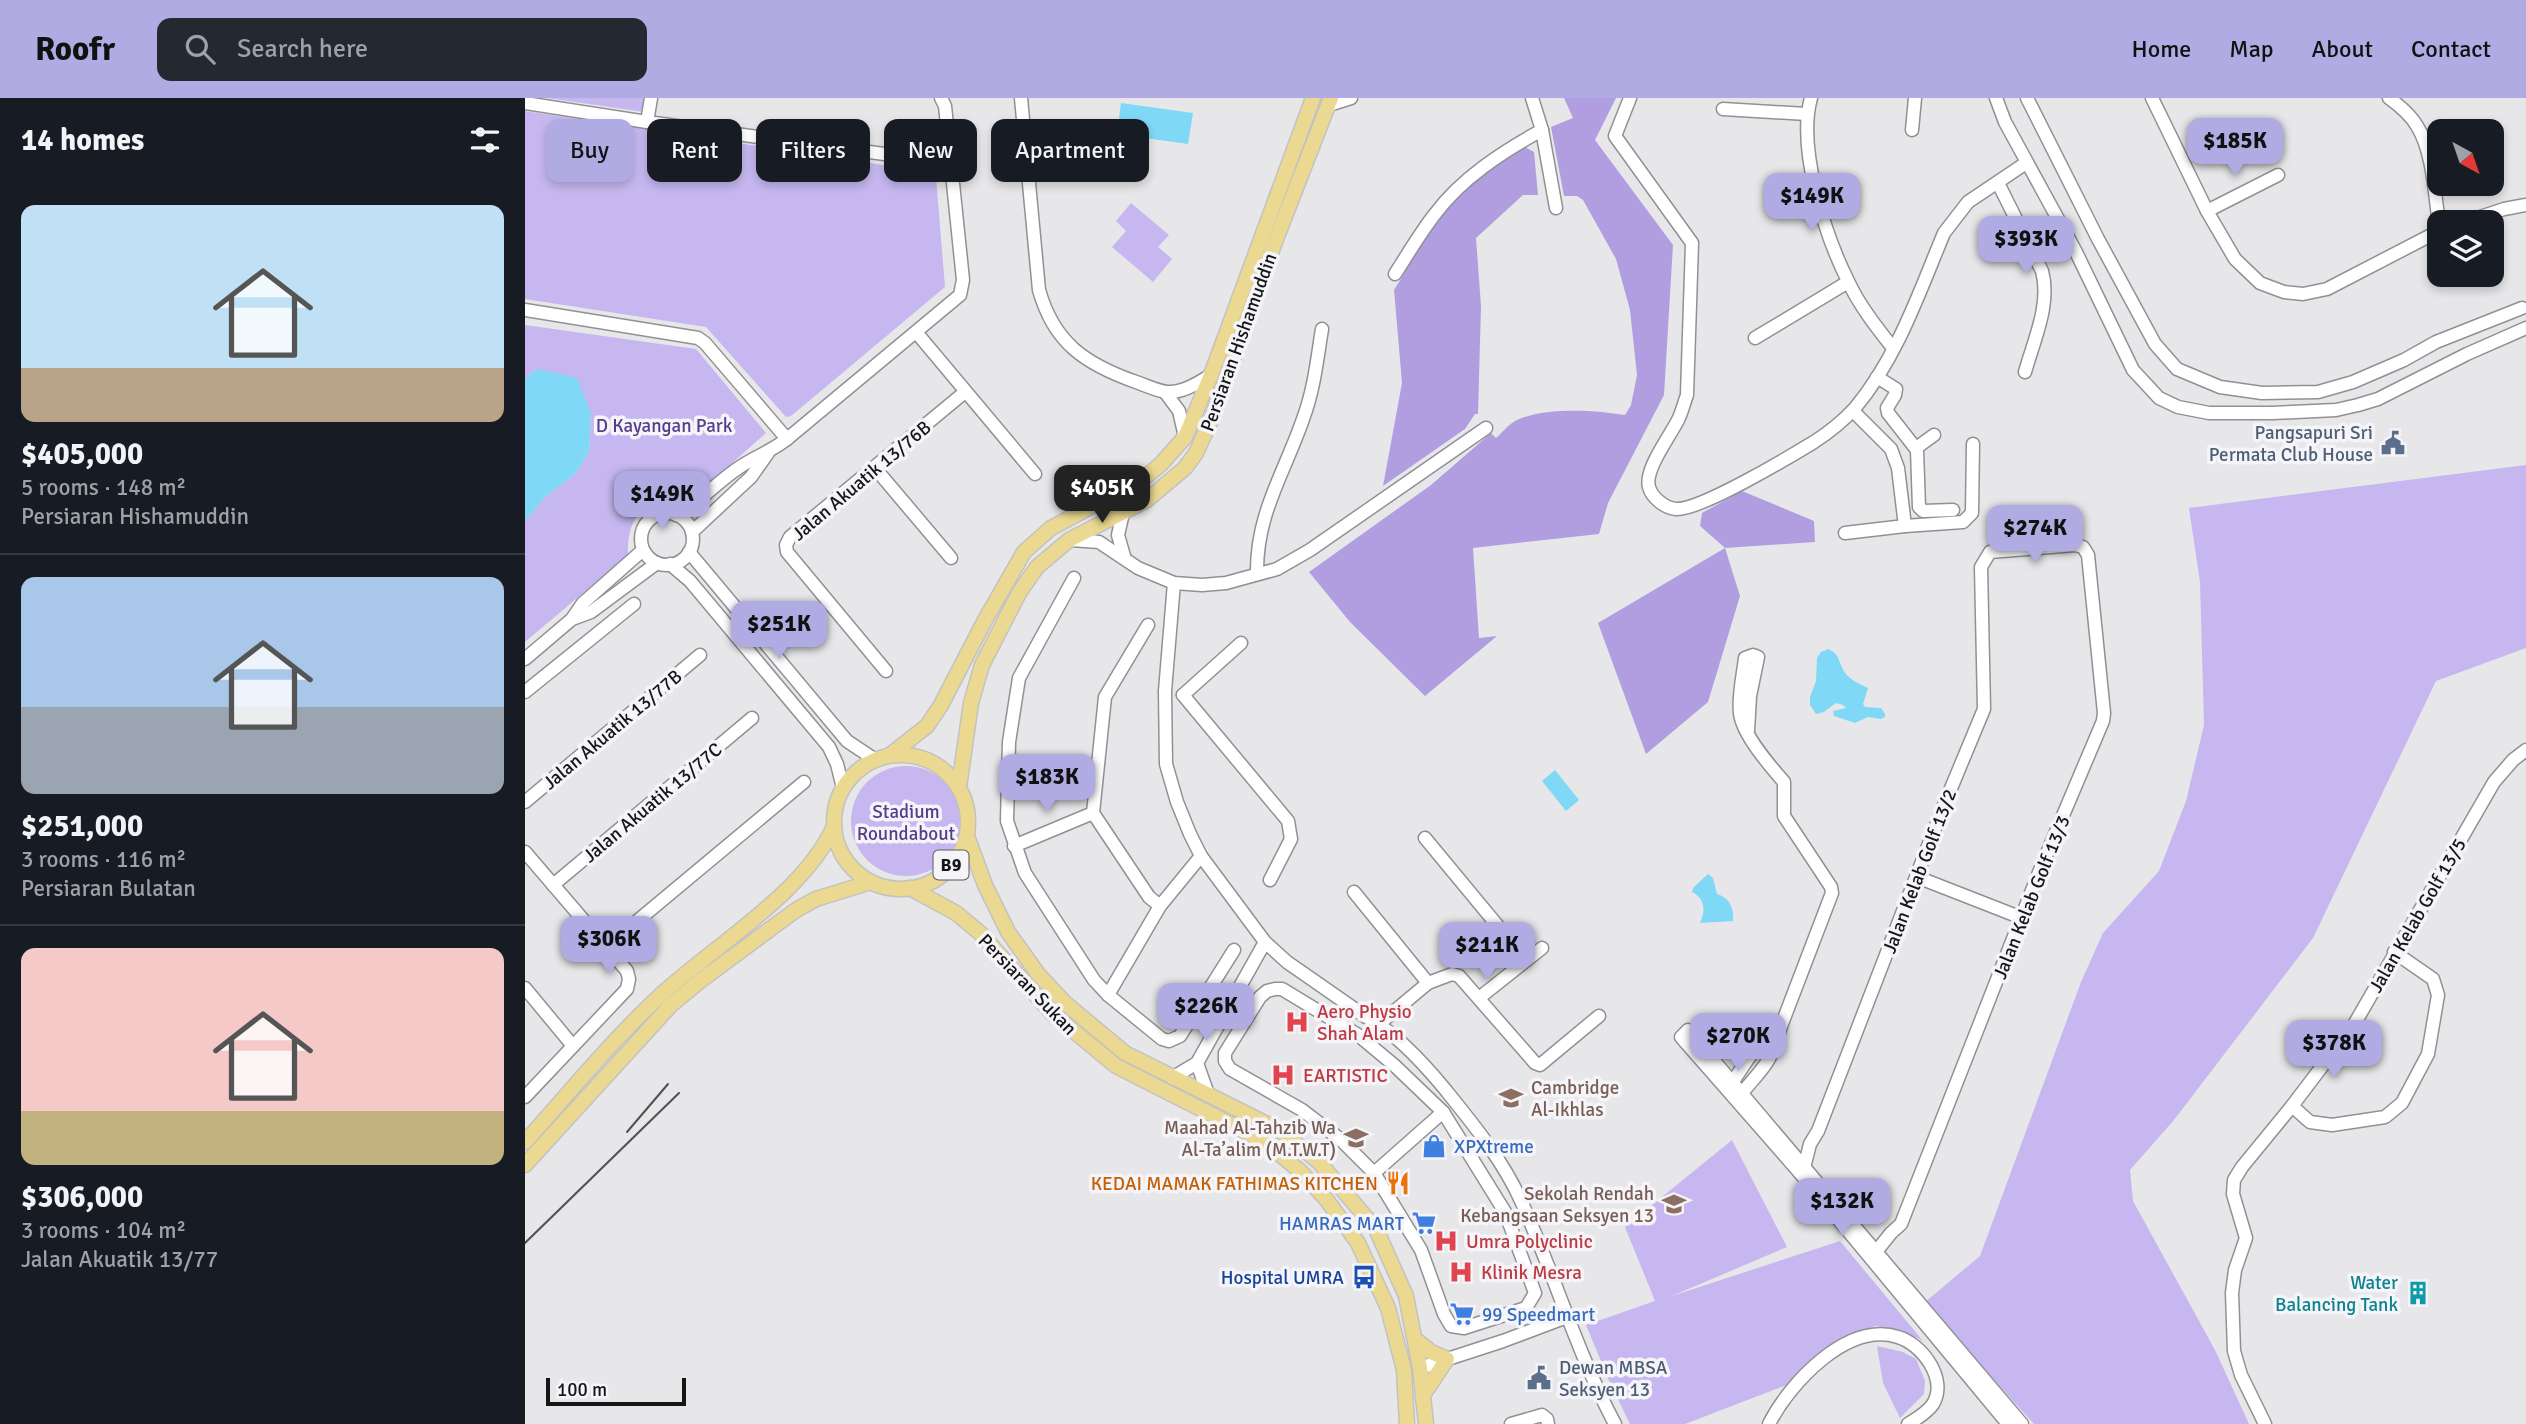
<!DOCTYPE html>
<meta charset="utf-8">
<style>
body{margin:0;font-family:Signika,sans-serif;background:#242831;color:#f1f3f6;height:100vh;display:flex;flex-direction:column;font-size:26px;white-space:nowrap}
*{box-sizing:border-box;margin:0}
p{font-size:23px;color:#9ea1a6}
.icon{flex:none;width:38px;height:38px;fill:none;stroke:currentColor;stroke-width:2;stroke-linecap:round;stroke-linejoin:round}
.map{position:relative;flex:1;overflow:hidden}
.drawer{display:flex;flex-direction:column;background:#171b24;width:525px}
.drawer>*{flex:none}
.banner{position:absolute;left:21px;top:21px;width:665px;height:63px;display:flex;gap:14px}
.needle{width:46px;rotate:140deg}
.controls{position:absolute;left:1902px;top:21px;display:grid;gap:14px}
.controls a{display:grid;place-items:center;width:77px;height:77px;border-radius:14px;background:#171b24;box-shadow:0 4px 10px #0003;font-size:35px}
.scale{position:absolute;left:21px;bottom:18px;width:140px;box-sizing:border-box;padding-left:7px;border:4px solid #161617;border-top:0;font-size:19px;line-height:24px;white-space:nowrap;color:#161617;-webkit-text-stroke:5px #f5f4f8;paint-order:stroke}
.price{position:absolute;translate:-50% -60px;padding:0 16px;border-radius:14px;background:#b0abe3;color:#111;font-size:23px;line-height:46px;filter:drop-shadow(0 2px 4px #0008)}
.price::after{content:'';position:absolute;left:50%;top:42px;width:21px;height:16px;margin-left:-10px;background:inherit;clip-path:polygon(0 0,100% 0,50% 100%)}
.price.selected{background:#222;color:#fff}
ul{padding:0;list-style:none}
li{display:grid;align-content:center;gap:14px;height:371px;padding:0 21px}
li+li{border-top:2px solid #363941}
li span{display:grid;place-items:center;height:217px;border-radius:14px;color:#555}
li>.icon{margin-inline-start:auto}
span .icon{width:126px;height:126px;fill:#fffc;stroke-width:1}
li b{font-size:30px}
h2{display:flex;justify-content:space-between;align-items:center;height:84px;padding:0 21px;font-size:30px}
.chip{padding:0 24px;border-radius:14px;background:#171b24;box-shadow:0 4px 10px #0003;font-size:24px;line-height:63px}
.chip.selected{background:#b0abe3;color:#111}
header{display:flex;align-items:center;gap:42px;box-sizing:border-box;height:98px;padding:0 35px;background:#b0abe3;color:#111}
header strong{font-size:33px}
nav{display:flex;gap:38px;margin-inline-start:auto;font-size:24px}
.search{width:490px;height:63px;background:#242831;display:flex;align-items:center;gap:18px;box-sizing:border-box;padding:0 24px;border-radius:14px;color:#9ea1a6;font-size:26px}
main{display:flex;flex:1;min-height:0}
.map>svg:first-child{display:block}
.green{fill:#c6b7f0}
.forest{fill:#b09ee0}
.water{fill:#7ed8f6}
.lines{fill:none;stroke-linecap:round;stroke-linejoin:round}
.minor-casing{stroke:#919094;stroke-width:15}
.major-casing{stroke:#c2c2c3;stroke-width:17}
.minor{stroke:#fff;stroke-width:12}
.major{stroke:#ecd991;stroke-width:14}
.tram{stroke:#515152;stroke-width:2}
.labels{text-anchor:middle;stroke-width:7;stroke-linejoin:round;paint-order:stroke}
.shield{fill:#f5f4f8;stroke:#59595a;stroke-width:2}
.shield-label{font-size:18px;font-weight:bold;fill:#161617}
.street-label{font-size:19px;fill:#161617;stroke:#f5f4f8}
.park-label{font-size:19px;fill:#573c8b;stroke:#f5f4f8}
.service-label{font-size:19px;fill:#4e5e75;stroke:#f5f4f8;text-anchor:end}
.health-label{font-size:19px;fill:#be3a42;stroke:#f5f4f8;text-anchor:start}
.education-label{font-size:19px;fill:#785e54;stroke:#f5f4f8;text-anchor:end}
.shop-label{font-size:19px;fill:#366cbe;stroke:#f5f4f8;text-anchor:start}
.food-label{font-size:19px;fill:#c56008;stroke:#f5f4f8;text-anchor:end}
.transit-label{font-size:19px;fill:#164399;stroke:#f5f4f8;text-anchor:end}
.culture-label{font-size:19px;fill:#0d838f;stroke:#f5f4f8;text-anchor:end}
</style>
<header>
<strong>Roofr</strong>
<div class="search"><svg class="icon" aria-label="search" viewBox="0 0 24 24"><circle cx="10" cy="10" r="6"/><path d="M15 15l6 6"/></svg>Search here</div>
<nav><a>Home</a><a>Map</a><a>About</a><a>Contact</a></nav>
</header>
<main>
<section class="drawer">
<h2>14 homes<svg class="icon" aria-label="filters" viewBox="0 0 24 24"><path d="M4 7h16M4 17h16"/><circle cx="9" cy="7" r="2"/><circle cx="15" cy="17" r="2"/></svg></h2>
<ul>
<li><span style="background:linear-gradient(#bfe0f5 75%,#b9a48a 0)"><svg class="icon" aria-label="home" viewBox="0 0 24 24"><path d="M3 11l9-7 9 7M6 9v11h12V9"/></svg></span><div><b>$405,000</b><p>5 rooms · 148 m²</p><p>Persiaran Hishamuddin</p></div></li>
<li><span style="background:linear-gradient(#a9c7e8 60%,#9aa5b1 0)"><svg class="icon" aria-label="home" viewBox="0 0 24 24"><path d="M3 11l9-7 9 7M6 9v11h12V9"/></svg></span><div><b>$251,000</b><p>3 rooms · 116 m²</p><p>Persiaran Bulatan</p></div></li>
<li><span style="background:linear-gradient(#f6c9c9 75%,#c2b280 0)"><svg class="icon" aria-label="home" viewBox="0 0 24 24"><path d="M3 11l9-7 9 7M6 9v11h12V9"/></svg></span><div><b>$306,000</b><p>3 rooms · 104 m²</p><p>Jalan Akuatik 13/77</p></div></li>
</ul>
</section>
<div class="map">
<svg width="2001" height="1326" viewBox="0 0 2001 1326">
<rect width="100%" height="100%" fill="#e7e7ea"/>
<g class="green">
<polygon points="22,0 122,0 119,14"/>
<polygon points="0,13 405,74 411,79 420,189 266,318 261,319 181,229 0,201"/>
<polygon points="606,105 644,137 633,149 647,161 628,184 587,149 601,133 591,123"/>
<path d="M0,227l171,24 70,84 -81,72c-39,-9 -59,11 -57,50l-103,87v-121l21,-25 29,-22 14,-22 2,-38 -54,-45 -12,9z"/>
<polygon points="2001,367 2001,550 1911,583 1788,840 1649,1022 1605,1072 1608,1103 1690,1252 1724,1326 1509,1326 1399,1205 1455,1158 1556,884 1578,835 1634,773 1661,703 1679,627 1675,484 1664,410"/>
<circle cx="381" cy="723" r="55"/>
<polygon points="1207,1042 1262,1149 1147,1198 1315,1143 1398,1243 1377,1232 1350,1228 1320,1243 1264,1286 1160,1326 1105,1326 1085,1285 1061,1227 1130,1203 1100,1129"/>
<polygon points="1352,1248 1378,1254 1391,1261 1400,1283 1399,1296 1375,1320 1358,1285"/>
</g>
<g class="forest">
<path d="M1039,0h52l-21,42 78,105 -9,150 -56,108 -9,31 -126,14 6,90 18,-2 -72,60 -75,-74 -41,-50 122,-87 60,-52 5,5c5,-4 10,-11 16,-15 26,-17 83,-13 113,-8l6,-10 6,-30 -7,-65 -14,-51 -33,-59 -6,-4h-13l-13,-69 22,-9z"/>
<polygon points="1000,49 1009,54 1013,97 998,97 951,140 956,208 953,316 950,316 940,331 858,388 877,285 869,192 880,174 877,171 920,108 966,69"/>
<polygon points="1217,393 1289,423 1290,444 1200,450 1215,498 1183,604 1121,656 1073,525 1200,450 1175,428 1177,415"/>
</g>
<g class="water">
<polygon points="596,5 668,15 663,46 592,36"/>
<polygon points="12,271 52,280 66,316 64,354 50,376 21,398 0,423 0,280"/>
<path d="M1303,551c12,5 10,12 16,22 5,9 16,13 24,17l-5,16 2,3 16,1 4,6v3l-4,2 -13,-2 -13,6 -21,-7 -1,-5 13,-3 -3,-3 -7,-2 -12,9 -8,2 -6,-9v-8l6,-16 1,-23 4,-6z"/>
<polygon points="1030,672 1054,702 1041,713 1017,683"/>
<path d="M1183,776l5,4 4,16c13,4 17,14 16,27l-33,2c6,-13 5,-24 -8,-31l1,-4z"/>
</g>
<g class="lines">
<g class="minor-casing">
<g id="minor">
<path d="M496,0l18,192c15,53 46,74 97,92 9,3 21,9 31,10 16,1 31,-9 44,-17"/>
<polyline points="1007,0 1017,32 1031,110"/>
<path d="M1105,0l-15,38 77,107 -5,152c-3,8 -5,17 -9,25 -8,16 -34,50 -29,67 3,11 16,21 27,22 23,2 115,-53 138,-67 14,-9 30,-22 41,-34 42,-50 64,-115 89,-175l24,-31 58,-39"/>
<path d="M1286,0c-14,50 14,137 37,183 11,24 29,47 45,67"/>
<polyline points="1471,0 1480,24 1551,154 1608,272 1634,300 1653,309 1684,315 1748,315 1811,312 1833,307 1853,301 1942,256 2001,230"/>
<polyline points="1502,0 1573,141 1630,246 1652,271 1695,289 1737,295 1793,294 1828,284 1879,262 1911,244 1997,210"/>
<polyline points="1627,0 1682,113 1710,161 1735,185 1759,194 1778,196 1802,191 1914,133"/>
<path d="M1864,0c11,8 21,16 28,28 16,25 18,70 22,99"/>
<polyline points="0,5 122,24 426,65"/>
<polyline points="804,7 826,0"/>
<polyline points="1198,11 1282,16"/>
<polyline points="122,24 126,0"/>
<polyline points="1387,32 1390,0"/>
<path d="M1473,85l44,88c9,33 -8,69 -17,101"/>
<polyline points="1682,113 1753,77"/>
<polyline points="1940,124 1979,111 2001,107"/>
<path d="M870,176c13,-20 25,-41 40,-60 27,-36 67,-62 107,-84"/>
<polyline points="0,212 173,240 180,245 262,341"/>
<polyline points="391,234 510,376"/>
<polyline points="1230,240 1323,184"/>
<polyline points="1352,279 1371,291 1370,297 1362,310 1363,315 1392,352 1394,409 1398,413 1428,412"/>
<polyline points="640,294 654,313 660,339"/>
<polyline points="1328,313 1366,351 1373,370 1380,428 1438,424 1447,415 1448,346"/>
<polyline points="1391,350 1409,337"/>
<polyline points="350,370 426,460"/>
<polyline points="598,415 593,437 599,458"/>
<circle cx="142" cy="441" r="26"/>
<path d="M151,417c27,-14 46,-39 72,-53 14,-8 26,-13 39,-23l173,-144 3,-15 -18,-174 -4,-8"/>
<polyline points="167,434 226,379 243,355"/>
<polyline points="1320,435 1380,428"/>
<polyline points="546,442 574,444 613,470 649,485 677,487 701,485 752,471 785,452 961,330"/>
<polyline points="164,454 322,643 349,661"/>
<polyline points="145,466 165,483 304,649 312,666 318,690"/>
<path d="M732,476c-1,-60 27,-100 46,-155 11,-29 14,-59 19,-90"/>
<polyline points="549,480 494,580 484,644 482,723 500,775 569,882 583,897 637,941 644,943 655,938 709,852"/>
<path d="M649,485l-9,108 1,73 11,38 13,32 11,22 64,86 22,20 79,55c28,14 58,47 78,71 29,36 59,72 78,115 33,73 55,150 93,221"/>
<polyline points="47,521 66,514 132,465"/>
<polyline points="623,527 580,599 568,715 624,799 635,808"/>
<polyline points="0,561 47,521 58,505 118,452"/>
<polyline points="361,573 262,454 261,447 265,439 440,294"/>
<polyline points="0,594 109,506"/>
<polyline points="658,597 763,723 766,741 745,782"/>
<polyline points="658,597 716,545"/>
<polyline points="0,704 175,557"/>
<polyline points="900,740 1001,862"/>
<polyline points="489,748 568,715"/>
<polyline points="0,754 102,873 104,881 102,891 0,999"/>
<polyline points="1392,779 1497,820"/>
<polyline points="28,787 227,620"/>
<polyline points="829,794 903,885"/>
<polyline points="81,849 279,684"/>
<polyline points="0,890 48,948"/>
<polygon points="750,891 757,891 833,937 869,967 918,1014 980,1114 1010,1195 1001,1210 939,1230 926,1228 919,1216 896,1152 849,1075 815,1041 777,1012 705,971 700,963 700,955 735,899 742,893"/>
<polyline points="583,897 635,808 676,758"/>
<polyline points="954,900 1017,850"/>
<polyline points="854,926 903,885 927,876 934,878 1010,965 1015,967 1074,918"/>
<polyline points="672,965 683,996"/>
<polyline points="647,980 672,965 740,844"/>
<path d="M1203,990c19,-25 23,-41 52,-59"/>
<path d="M1212,1001c22,-28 34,-33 43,-70l52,-136 -1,-6 -47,-71v-34c-14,-16 -42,-48 -44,-69 -2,-18 3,-37 5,-55l8,-3 5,2 -8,39 -2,35"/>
<polyline points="1767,1008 1785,1024 1807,1027 1860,1019 1877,1005 1903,956 1913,897 1908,881 1869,854"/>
<polyline points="849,1075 918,1014"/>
<polyline points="1275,1075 1279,1070 1285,1046 1293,1033 1417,712 1459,611 1456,469 1465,454 1550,447 1558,449 1563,457 1579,615 1578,623 1517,767 1376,1126 1366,1135 1346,1160"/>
<polyline points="895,1270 978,1243 1042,1219"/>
<polyline points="986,1326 1017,1317 1022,1321 1023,1326"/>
<path d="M1244,1326c20,-40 78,-103 129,-87 24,7 50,42 35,67 -6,9 -17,15 -25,20"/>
<polyline points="1483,1326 1275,1075 1156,939 1163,932 1497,1326"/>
<polyline points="1740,1326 1716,1277 1709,1253 1707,1195 1710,1172 1721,1140 1708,1096 1709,1082 1717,1069 1767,1008 1830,925 1969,684 1988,662 2001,652"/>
</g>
</g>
<g class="major-casing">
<g id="major">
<polyline points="365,657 402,628 416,607 460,522 499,454 526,430 618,381 636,366 660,339 686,277 788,0"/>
<circle cx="376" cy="724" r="67"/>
<polyline points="434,689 446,605 457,567 494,495 512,469 544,442 622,402 660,370 671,355 687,320 750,144 806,0"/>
<polyline points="442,738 460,787 483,834 513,876 540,905 600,955 754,1032 793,1063 851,1131 881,1198 895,1270 901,1326"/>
<polyline points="385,790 431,815 455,835 527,915 591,968 725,1036 751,1053 776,1074 801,1101 833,1145 863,1210 879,1272 882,1326"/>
<path d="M0,1044c45,-50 89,-104 138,-149 53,-48 143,-102 171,-167"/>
<polyline points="0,1067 146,907 175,883 271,812 291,801 346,784"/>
<polyline points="891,1242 906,1254 922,1261 898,1297"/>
</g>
</g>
<use href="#minor" class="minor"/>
<use href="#major" class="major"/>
<g class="tram">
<polyline points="102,1034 143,986"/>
<polyline points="0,1145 154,995"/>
</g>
</g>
<defs>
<g id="civic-bare" transform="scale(1.89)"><path d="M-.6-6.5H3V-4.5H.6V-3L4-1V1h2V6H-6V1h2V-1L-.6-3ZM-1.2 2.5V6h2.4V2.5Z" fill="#5c6f8a" stroke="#f5f4f8" stroke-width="2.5" paint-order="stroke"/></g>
<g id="hospital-bare" transform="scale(1.89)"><path d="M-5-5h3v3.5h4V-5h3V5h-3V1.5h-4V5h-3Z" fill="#e0444e" stroke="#f5f4f8" stroke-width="2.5" paint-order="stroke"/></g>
<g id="school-bare" transform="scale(1.89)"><path d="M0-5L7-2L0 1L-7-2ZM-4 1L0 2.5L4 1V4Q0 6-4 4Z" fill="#8d6e63" stroke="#f5f4f8" stroke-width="2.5" paint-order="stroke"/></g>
<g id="shop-bare" transform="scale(1.89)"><path d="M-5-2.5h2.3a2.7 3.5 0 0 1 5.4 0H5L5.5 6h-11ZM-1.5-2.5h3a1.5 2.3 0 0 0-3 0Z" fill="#3f7fe0" stroke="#f5f4f8" stroke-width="2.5" paint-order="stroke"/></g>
<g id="restaurant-bare" transform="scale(1.89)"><path d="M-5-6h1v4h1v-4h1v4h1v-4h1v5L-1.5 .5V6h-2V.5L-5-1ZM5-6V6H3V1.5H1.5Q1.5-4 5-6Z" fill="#e8710a" stroke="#f5f4f8" stroke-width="2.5" paint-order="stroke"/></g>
<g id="supermarket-bare" transform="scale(1.89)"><path d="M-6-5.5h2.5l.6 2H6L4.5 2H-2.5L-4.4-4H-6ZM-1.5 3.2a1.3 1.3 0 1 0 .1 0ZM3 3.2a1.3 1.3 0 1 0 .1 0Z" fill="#3f7fe0" stroke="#f5f4f8" stroke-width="2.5" paint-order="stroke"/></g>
<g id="bus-bare" transform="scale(1.89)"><path d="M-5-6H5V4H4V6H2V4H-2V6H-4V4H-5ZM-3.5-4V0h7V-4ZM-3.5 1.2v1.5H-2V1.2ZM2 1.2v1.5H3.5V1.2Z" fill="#1a4fb4" stroke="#f5f4f8" stroke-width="2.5" paint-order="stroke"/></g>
<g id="building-bare" transform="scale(1.89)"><path d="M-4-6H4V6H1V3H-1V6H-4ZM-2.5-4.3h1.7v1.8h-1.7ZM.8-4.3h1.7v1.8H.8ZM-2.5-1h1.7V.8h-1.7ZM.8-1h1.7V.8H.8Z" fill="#0f9aa8" stroke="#f5f4f8" stroke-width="2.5" paint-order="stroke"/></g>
</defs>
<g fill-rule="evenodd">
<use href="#civic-bare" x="1868" y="345"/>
<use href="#hospital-bare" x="772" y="924"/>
<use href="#hospital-bare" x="758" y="977"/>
<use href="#school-bare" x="986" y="1000"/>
<use href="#school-bare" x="831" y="1040"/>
<use href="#shop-bare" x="909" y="1048"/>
<use href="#restaurant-bare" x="873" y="1085"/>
<use href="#school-bare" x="1149" y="1106"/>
<use href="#supermarket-bare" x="899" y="1125"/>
<use href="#hospital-bare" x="921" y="1143"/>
<use href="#hospital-bare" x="936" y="1174"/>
<use href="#bus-bare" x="839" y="1179"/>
<use href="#building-bare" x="1893" y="1195"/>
<use href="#supermarket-bare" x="937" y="1216"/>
<use href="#civic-bare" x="1014" y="1280"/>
</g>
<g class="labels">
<rect class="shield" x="408.5" y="752.5" width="35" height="29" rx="5"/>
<g class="shield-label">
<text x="426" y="773">B9</text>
</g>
<g class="street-label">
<text transform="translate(713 244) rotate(-70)" y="7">Persiaran Hishamuddin</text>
<text transform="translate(336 382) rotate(-40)" y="7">Jalan Akuatik 13/76B</text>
<text transform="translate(87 631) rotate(-40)" y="7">Jalan Akuatik 13/77B</text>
<text transform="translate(127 704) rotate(-40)" y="7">Jalan Akuatik 13/77C</text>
<text transform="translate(1394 773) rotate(-69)" y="7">Jalan Kelab Golf 13/2</text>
<text transform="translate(1506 799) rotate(-68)" y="7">Jalan Kelab Golf 13/3</text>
<text transform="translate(1892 817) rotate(-60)" y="7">Jalan Kelab Golf 13/5</text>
<text transform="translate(503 886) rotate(46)" y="7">Persiaran Sukan</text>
</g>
<g class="park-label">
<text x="139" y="334">D Kayangan Park</text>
<text x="381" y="720">Stadium<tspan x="381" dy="22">Roundabout</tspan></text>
</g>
<g class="service-label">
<text x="1848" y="341">Pangsapuri Sri<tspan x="1848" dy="22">Permata Club House</tspan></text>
<text x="1034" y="1276" text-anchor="start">Dewan MBSA<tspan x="1034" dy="22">Seksyen 13</tspan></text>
</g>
<g class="health-label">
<text x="792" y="920">Aero Physio<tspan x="792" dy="22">Shah Alam</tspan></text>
<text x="778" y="984">EARTISTIC</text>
<text x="941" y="1150">Umra Polyclinic</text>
<text x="956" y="1181">Klinik Mesra</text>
</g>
<g class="education-label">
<text x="1006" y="996" text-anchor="start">Cambridge<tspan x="1006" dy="22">Al-Ikhlas</tspan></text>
<text x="811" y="1036">Maahad Al-Tahzib Wa<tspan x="811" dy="22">Al-Ta’alim (M.T.W.T)</tspan></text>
<text x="1129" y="1102">Sekolah Rendah<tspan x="1129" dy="22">Kebangsaan Seksyen 13</tspan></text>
</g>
<g class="shop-label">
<text x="929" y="1055">XPXtreme</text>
<text x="879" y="1132" text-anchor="end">HAMRAS MART</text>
<text x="957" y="1223">99 Speedmart</text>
</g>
<g class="food-label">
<text x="853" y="1092">KEDAI MAMAK FATHIMAS KITCHEN</text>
</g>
<g class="transit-label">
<text x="819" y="1186">Hospital UMRA</text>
</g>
<g class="culture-label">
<text x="1873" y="1191">Water<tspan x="1873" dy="22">Balancing Tank</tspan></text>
</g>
</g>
</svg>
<div class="controls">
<a><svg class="needle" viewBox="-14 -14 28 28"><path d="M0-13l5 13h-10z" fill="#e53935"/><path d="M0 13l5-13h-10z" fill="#9ea1a6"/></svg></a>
<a><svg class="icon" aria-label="layers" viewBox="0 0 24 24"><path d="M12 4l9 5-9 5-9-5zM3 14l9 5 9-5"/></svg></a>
</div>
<div class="scale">100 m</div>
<b class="price" style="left:1710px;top:80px">$185K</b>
<b class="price" style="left:1287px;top:135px">$149K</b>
<b class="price" style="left:1501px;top:178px">$393K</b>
<b class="price selected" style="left:577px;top:427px">$405K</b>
<b class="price" style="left:137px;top:433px">$149K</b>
<b class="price" style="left:1510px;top:467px">$274K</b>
<b class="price" style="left:254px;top:563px">$251K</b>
<b class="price" style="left:522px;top:716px">$183K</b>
<b class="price" style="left:84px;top:878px">$306K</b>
<b class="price" style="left:962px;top:884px">$211K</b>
<b class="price" style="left:681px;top:945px">$226K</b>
<b class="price" style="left:1213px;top:975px">$270K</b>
<b class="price" style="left:1809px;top:982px">$378K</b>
<b class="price" style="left:1317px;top:1140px">$132K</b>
<div class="banner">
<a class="chip selected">Buy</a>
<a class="chip">Rent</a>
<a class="chip">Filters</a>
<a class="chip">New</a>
<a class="chip">Apartment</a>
</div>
</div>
</main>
